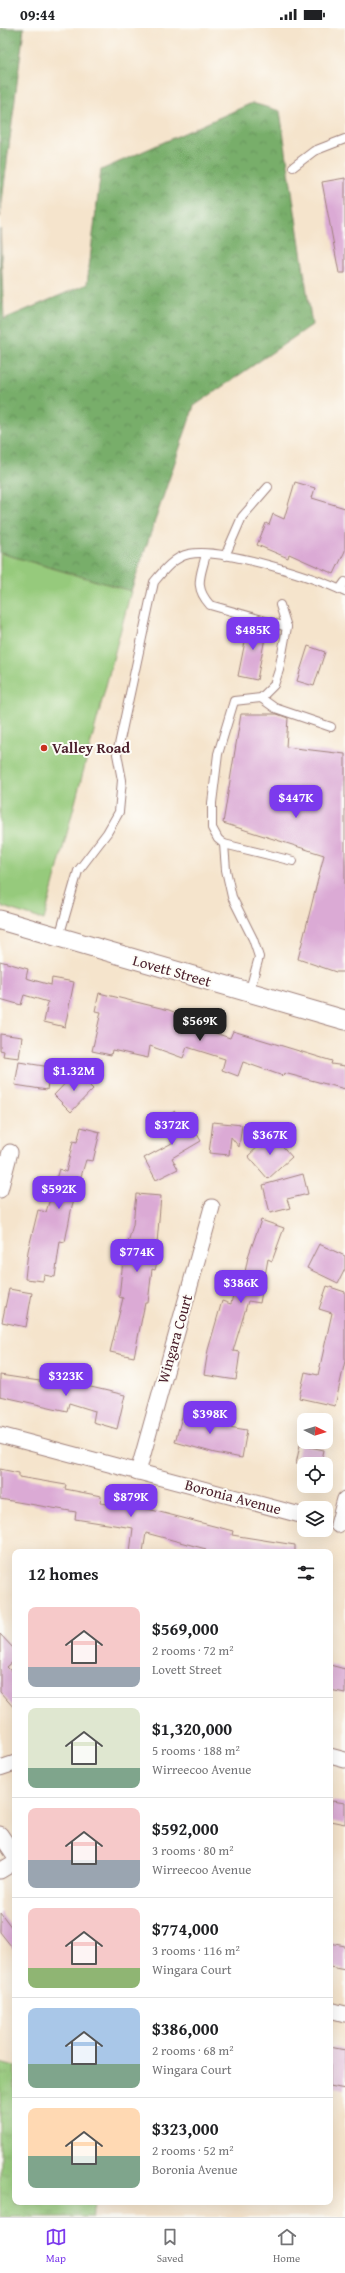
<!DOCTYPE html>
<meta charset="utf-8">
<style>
body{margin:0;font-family:"Gentium Book Plus",serif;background:#f2f2f2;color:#202124;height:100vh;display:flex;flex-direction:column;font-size:15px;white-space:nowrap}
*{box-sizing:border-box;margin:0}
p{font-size:13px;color:#757577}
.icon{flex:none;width:22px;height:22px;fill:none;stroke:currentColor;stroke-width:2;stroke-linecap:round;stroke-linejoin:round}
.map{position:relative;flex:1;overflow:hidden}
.panel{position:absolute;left:12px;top:1521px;width:321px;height:656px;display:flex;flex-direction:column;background:#fff;border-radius:8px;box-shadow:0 4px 16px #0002}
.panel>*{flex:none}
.needle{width:26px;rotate:95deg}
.fabs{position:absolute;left:297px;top:1385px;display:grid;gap:8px}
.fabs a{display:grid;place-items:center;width:36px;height:36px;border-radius:8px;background:#fff;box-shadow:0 4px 16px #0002;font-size:20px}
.price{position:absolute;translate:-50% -34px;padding:0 9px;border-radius:8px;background:#7c3aed;color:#fff;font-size:13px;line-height:26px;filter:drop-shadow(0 1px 2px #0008)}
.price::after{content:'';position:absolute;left:50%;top:24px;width:12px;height:9px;margin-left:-6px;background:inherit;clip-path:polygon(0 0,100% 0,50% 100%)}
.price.selected{background:#222;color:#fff}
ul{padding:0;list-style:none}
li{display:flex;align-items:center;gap:12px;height:100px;padding:0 16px}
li+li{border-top:1px solid #e0e0e0}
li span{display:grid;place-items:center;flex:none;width:112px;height:80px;border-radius:8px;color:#555}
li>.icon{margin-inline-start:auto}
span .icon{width:48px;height:48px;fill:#fffc;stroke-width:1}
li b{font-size:17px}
h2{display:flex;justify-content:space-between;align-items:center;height:48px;padding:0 16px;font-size:17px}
.status{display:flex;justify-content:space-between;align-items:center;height:28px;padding:0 20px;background:#fff;direction:ltr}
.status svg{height:11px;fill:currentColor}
.tab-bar{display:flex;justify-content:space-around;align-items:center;height:56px;border-top:1px solid #e0e0e0;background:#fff;font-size:11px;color:#757577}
.tab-bar a{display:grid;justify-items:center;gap:2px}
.tab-bar .selected{color:#7c3aed}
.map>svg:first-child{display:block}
.grass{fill:url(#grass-tufts);stroke:#707453}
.forest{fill:url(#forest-crowns);stroke:#61664b}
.pitch{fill:#96ca7b;stroke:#707453}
.building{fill:#dbaad5}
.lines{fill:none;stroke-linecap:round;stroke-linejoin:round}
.service-casing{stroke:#a0827c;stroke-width:10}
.minor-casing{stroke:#a0827c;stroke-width:17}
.tertiary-casing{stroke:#a0827c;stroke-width:21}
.service{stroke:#fff;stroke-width:8}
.minor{stroke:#fff;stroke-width:15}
.tertiary{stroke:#fff;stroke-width:19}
.poi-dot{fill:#c8321e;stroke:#fdfcf7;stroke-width:1.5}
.labels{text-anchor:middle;stroke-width:4;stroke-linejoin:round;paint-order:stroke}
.poi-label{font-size:15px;font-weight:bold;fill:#4a1f2b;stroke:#fdfcf7;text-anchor:start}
.street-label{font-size:15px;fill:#4a1f2b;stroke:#fdfcf7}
</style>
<div class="status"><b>09:44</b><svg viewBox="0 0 49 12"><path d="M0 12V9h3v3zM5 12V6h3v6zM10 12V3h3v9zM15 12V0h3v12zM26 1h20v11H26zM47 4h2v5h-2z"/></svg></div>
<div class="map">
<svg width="345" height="2189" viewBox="0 0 345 2189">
<defs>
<pattern id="grass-tufts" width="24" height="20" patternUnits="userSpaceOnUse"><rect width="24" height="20" fill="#96ca7b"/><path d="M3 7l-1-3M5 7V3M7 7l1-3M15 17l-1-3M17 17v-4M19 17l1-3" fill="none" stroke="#83ad6a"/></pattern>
<pattern id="forest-crowns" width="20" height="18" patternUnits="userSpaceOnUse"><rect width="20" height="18" fill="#78ae6b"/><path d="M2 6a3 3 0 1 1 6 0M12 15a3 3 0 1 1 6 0" fill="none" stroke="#648d58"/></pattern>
</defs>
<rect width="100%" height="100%" fill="#fdfcf7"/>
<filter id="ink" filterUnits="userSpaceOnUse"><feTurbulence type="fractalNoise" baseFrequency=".025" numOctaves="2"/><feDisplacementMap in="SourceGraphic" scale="8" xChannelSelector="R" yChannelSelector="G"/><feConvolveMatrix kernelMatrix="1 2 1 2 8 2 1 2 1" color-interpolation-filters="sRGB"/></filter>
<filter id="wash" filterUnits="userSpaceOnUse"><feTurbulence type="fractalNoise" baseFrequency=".012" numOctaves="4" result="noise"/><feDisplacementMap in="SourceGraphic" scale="16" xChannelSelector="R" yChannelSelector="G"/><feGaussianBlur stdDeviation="0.9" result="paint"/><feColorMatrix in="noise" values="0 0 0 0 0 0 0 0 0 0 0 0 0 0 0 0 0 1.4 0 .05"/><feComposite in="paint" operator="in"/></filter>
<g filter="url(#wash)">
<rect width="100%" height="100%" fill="#f5e4cc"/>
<polygon class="grass" points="0,2034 15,2038 15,2174 96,2174 92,2189 0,2189"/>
<g class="forest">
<polygon points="0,0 24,0 0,189"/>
<polygon points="252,75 280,83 312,297 194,378 131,563 0,525 0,201 4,291 87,256 101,142"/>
</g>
<polygon class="pitch" points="0,525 131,563 44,892 0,878"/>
<g id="blocks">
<g class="building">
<polygon points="345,150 345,245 339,245 322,154"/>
<polygon points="295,454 315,460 312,470 345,480 345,523 334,546 289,526 288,530 257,517 266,495 269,497 273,486 284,491"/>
<polygon points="249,594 267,599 257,652 238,648"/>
<polygon points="308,618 325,624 314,658 297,653"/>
<polygon points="241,686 277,686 288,690 286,719 345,726 345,944 336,944 298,931 324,827 223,795"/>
<polygon points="0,933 28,941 26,950 51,957 52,950 74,954 65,999 44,994 48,974 24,967 21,977 0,971"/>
<polygon points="99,965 169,982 197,993 194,998 230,1010 233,1003 332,1033 331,1036 345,1038 345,1061 284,1045 283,1048 243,1034 238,1048 222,1042 225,1031 187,1019 183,1030 150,1018 148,1030 112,1022 111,1027 92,1023 101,984 95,983"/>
<polygon points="0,1006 22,1009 19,1030 3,1028 4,1023 0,1022"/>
<polygon points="19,1034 50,1039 47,1062 15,1057"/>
<polygon points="76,1044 93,1061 71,1084 54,1067"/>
<polygon points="175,1083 183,1098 190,1094 201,1113 172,1130 178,1141 156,1152 144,1130 172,1115 159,1093"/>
<polygon points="213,1094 242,1097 239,1119 231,1109 229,1127 209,1125"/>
<polygon points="81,1099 100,1104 93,1133 86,1132 72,1178 65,1214 60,1213 55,1249 44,1247 43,1253 25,1251 28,1223 38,1182 46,1184 59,1141 66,1144 73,1113 77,1114"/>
<polygon points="272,1106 292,1129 268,1151 248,1128"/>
<polygon points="303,1146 308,1166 287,1171 290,1180 270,1185 263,1157"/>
<polygon points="136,1166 161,1168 157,1215 162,1217 155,1242 152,1241 148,1275 145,1275 134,1329 110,1324 123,1270 119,1269 123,1232 133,1197"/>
<polygon points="261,1192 284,1200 272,1233 268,1231 260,1275 248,1273 233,1323 240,1324 236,1352 204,1347 208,1322 222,1273 231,1276 236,1253 243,1254 248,1229"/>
<polygon points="319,1216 345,1228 345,1241 338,1255 307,1240"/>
<polygon points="327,1258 345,1264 345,1333 335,1378 299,1370 305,1344 318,1347 332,1285 319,1281"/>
<polygon points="9,1261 32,1265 26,1299 2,1294"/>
<polygon points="63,1344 79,1349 78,1356 125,1367 117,1401 93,1394 95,1383 69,1375 67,1383 0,1368 0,1347 59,1356"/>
<polygon points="185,1378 203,1382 199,1394 247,1402 242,1430 215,1425 175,1414"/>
<polygon points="300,1417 324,1422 321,1436 296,1436"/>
<polygon points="0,1441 19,1445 19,1449 66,1457 65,1461 101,1468 100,1475 148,1481 233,1503 232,1507 295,1517 295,1524 205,1524 206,1521 146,1505 143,1524 130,1524 133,1500 75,1491 76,1484 0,1471"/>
<polygon points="0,1606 15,1622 15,1632 7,1639 15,1647 15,1681 0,1664"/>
<polygon points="330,1637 345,1641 345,1665 330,1662"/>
<polygon points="332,1773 345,1775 345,1796 330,1793"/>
<polygon points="0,1884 15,1904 15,1923 0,1904"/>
<polygon points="330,1915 345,1918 345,1942 330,1939"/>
<polygon points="330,2019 345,2022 345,2061 330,2058"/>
</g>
</g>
</g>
<g filter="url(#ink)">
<use href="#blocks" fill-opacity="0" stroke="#a0827c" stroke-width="1"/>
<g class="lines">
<g class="service-casing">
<g id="service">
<polyline points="293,139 314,123 345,111"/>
<path d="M206,526c-5,22 -13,32 4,51l77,22"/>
<polyline points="225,528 242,489 268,459"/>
<polyline points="340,561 345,554"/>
<polyline points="261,670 275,680 331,699"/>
<polyline points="224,816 293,833"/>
<path d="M59,909l19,-66 29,-38 12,-21 3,-32 -5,-26 37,-172c9,-11 20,-25 35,-28 32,-7 125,23 156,38"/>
<polyline points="249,965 259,929 253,911 232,869 226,842 224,816 218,811 212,800 212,775 218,726 234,673 261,670 274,657 279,642 287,599 280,577"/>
</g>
</g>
<g class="minor-casing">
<g id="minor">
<polyline points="0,1162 10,1124"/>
<polyline points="0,1407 304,1488"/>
<polyline points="138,1444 212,1179"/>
<polyline points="338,1497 345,1471"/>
<polyline points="330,1728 345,1732"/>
<polyline points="0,1740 15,1735"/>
<polyline points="0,1806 15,1828"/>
<polyline points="0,1843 15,1834"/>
<polyline points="330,1982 345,1986"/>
</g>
</g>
<g class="tertiary-casing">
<polyline id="tertiary" points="0,892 345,992"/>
</g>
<use href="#service" class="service"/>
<use href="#minor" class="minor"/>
<use href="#tertiary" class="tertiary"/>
</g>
</g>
<circle class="poi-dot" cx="44" cy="720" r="4"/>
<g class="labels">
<g class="poi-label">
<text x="52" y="725">Valley Road</text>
</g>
<g class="street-label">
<text transform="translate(172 943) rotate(16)" y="5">Lovett Street</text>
<text transform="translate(175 1311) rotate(-74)" y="5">Wingara Court</text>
<text transform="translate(233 1469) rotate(15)" y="5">Boronia Avenue</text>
</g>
</g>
</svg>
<div class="fabs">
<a><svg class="needle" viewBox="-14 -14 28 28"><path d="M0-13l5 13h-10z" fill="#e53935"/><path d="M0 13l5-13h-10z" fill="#757577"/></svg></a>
<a><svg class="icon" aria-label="locate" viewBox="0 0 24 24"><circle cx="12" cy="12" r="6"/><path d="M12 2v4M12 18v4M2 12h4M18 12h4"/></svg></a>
<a><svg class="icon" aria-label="layers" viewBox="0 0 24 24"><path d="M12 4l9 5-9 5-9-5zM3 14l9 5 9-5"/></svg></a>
</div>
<b class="price" style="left:253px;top:623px">$485K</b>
<b class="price" style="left:296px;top:791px">$447K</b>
<b class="price selected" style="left:200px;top:1014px">$569K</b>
<b class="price" style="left:74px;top:1064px">$1.32M</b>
<b class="price" style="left:172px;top:1118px">$372K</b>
<b class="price" style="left:270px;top:1128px">$367K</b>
<b class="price" style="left:59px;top:1182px">$592K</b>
<b class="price" style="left:137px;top:1245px">$774K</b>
<b class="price" style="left:241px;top:1276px">$386K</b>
<b class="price" style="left:66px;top:1369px">$323K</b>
<b class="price" style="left:210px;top:1407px">$398K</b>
<b class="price" style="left:131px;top:1490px">$879K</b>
<section class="panel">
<h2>12 homes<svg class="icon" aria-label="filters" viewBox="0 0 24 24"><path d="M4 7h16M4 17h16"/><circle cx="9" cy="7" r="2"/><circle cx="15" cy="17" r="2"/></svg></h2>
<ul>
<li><span style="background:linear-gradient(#f6c9c9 75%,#9aa5b1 0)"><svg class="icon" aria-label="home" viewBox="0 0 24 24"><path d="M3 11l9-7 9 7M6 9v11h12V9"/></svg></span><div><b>$569,000</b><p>2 rooms · 72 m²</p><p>Lovett Street</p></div></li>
<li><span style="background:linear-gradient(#dfe7d0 75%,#7fa58c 0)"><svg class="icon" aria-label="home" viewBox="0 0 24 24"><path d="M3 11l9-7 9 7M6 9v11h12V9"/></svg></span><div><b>$1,320,000</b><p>5 rooms · 188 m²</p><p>Wirreecoo Avenue</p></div></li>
<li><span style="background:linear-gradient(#f6c9c9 65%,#9aa5b1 0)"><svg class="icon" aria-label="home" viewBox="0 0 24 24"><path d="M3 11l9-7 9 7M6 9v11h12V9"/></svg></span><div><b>$592,000</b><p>3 rooms · 80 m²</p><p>Wirreecoo Avenue</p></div></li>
<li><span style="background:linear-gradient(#f6c9c9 75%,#8fb573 0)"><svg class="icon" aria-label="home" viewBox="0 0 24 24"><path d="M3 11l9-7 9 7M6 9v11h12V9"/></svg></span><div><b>$774,000</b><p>3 rooms · 116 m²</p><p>Wingara Court</p></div></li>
<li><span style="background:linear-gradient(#a9c7e8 70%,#7fa58c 0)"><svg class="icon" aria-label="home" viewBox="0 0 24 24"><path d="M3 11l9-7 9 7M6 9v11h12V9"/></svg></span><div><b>$386,000</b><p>2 rooms · 68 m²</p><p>Wingara Court</p></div></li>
<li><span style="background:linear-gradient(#ffd9b3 60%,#7fa58c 0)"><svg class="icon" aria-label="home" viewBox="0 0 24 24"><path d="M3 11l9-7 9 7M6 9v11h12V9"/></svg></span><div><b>$323,000</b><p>2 rooms · 52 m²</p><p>Boronia Avenue</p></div></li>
</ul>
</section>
</div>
<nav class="tab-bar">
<a class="selected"><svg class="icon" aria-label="map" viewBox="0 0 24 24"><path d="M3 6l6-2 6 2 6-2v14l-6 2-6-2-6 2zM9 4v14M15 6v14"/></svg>Map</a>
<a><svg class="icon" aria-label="saved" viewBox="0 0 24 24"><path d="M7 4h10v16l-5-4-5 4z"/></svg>Saved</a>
<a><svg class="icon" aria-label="home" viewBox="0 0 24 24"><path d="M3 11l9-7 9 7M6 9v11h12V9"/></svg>Home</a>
</nav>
